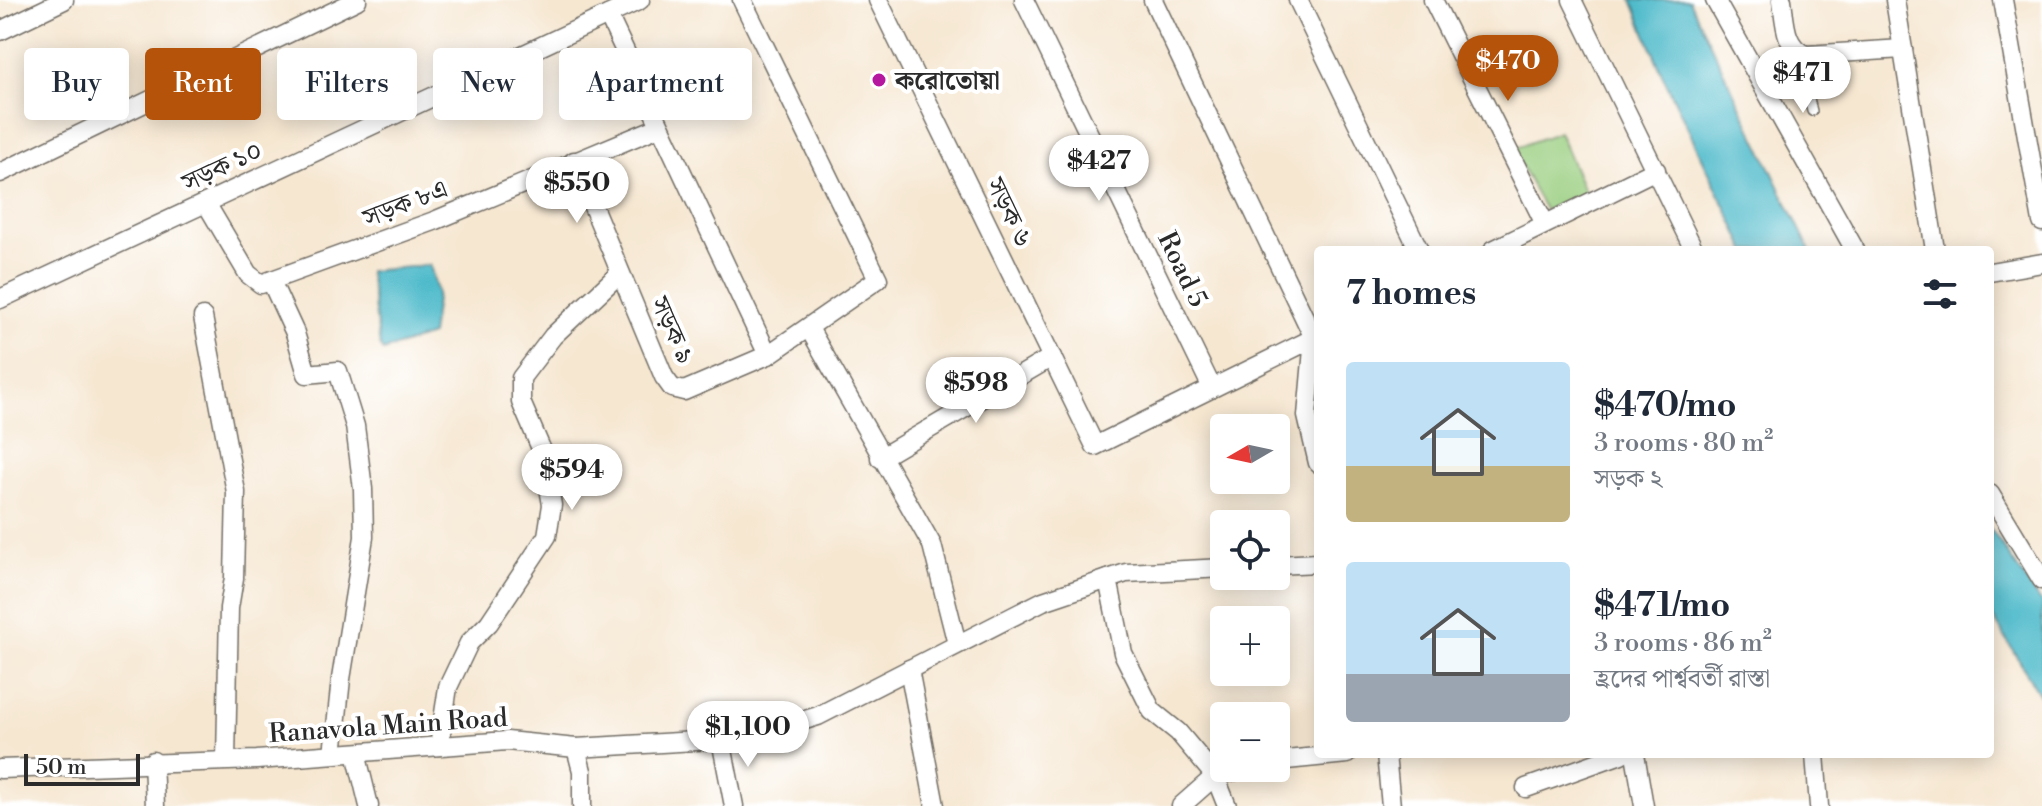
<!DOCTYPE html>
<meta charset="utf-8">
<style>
body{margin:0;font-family:"Libre Bodoni","Noto Serif Bengali",serif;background:#f2f2f3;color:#1f2937;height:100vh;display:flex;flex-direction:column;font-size:30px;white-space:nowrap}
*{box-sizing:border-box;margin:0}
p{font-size:26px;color:#747a83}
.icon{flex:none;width:44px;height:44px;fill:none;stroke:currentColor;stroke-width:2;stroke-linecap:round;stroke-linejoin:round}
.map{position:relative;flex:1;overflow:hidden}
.side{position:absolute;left:1314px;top:246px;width:680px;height:512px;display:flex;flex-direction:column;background:#fff;border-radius:8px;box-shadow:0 4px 20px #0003}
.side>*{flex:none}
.guide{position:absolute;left:24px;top:48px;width:760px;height:72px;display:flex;gap:16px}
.needle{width:52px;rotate:261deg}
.fabs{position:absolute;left:1210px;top:414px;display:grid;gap:16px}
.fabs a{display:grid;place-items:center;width:80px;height:80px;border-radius:8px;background:#fff;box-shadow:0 4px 20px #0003;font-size:40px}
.scale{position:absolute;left:24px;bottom:20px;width:116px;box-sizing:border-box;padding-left:8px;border:4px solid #2b2b2b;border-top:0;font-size:22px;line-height:28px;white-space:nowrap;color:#2b2b2b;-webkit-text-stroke:6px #fff;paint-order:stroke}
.price{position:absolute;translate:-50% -68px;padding:0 18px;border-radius:28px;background:#fff;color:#222;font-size:26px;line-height:52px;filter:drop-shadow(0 2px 4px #0008)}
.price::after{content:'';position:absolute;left:50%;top:48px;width:24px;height:18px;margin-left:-12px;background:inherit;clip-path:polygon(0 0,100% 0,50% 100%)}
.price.active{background:#b45309;color:#fff}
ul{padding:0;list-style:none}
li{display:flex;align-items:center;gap:24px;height:200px;padding:0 32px}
li span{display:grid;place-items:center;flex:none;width:224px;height:160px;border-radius:8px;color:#555}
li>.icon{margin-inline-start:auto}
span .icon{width:96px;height:96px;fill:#fffc;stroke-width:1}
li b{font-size:34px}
h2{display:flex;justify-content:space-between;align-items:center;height:96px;padding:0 32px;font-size:34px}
.chip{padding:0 28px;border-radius:8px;background:#fff;box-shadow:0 4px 20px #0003;font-size:28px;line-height:72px}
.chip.active{background:#b45309;color:#fff}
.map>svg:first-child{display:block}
.green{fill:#98cd7e;stroke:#627c54;stroke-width:2}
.water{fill:#4ebaca;stroke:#3c727a;stroke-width:2}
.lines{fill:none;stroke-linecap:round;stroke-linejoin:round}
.service-casing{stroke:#726d65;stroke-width:12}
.minor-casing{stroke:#726d65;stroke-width:21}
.service{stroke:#fff;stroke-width:9}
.minor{stroke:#fff;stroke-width:18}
.poi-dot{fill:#b5179e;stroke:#fff;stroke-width:3}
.labels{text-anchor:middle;stroke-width:8;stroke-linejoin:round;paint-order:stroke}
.poi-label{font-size:26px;font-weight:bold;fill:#2b2b2b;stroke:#fff;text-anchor:start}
.street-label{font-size:26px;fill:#2b2b2b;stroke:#fff}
</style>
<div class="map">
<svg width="2042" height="806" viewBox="0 0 2042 806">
<rect width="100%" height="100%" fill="#fff"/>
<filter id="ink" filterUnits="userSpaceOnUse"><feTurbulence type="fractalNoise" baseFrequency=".0125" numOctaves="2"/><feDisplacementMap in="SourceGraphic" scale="16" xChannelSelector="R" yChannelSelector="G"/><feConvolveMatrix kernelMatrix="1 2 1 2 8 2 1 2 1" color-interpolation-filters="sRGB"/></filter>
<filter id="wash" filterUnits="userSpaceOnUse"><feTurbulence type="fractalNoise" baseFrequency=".006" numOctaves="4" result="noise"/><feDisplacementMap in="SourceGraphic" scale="32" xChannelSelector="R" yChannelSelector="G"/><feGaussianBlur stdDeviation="1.8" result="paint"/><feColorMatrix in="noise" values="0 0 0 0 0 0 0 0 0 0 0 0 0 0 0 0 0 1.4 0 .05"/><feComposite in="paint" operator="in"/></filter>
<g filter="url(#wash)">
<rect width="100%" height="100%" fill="#f6e7d1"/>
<polygon class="green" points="1559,132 1586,195 1545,210 1512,149"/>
<g class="water">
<polygon points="1632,0 1689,0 1810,250 1746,250 1663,76"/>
<polygon points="430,265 437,292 431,335 383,351 380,346 369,271"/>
<polygon points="1990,528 2042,604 2042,699 1990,612"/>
</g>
</g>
<g filter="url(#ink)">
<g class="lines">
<g class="service-casing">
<polyline id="service" points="1797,52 1812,111"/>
</g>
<g class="minor-casing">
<g id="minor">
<polyline points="878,0 1095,446 1318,336"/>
<polyline points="1024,0 1212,388"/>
<polyline points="1153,0 1314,338 1307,416 1318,463"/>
<polyline points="1298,0 1419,250"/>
<polyline points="1433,0 1545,224"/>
<polyline points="1572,0 1694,250"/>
<polyline points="1715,0 1855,250"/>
<path d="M1782,0c3,21 2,47 24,55l97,-6"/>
<polyline points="1895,0 1935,250"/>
<polyline points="2003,0 2042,222"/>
<polyline points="608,15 768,355"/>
<polyline points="0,31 64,0"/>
<polyline points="574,161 664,377 672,388 684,391 768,355 878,279 742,0"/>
<polyline points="0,173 357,0"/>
<polyline points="206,203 248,274 261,284 434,221 659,127"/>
<polyline points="1493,250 1656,170"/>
<polyline points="1990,272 2042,263"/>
<polyline points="271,281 295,333 307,374 338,371 355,426 363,489 364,537 341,679 333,754"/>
<polyline points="0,299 640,0"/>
<polyline points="203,317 236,492 234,578 229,608 226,760"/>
<polyline points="810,330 932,545 957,644"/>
<polyline points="880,458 1052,357"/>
<polyline points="1990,494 2042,580"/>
<polyline points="1276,565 1318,563"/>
<polyline points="1108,579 1123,653 1152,711 1178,732 1215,776 1227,806"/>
<polyline points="909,669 935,806"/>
<polyline points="721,740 734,806"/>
<polyline points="439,746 448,687 469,643 489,623 547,536 552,505 543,453 521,402 521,378 553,336 620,273"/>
<polyline points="576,748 582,771 582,806"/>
<polyline points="356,753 369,806"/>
<polyline points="1386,754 1391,806"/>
<polyline points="1635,754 1644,806"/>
<polyline points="1815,754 1819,806"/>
<polyline points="153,761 155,806"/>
<polyline points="1276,761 1347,754"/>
<polyline points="0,769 257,760 507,741 576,748 747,738 818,716 1043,601 1126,573 1224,568"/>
<polyline points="1526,788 1621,754"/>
<polyline points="1181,806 1215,776 1246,768"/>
</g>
</g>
<use href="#service" class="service"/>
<use href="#minor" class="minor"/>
</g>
</g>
<circle class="poi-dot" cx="879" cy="80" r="8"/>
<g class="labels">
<g class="poi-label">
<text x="895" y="89">করোতোয়া</text>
</g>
<g class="street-label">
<text transform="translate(222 166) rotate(-25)" y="9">সড়ক ১০</text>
<text transform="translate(405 203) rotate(-21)" y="9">সড়ক ৮এ</text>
<text transform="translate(1010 212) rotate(64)" y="9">সড়ক ৬</text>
<text transform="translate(1183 269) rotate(64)" y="9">Road 5</text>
<text transform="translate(673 330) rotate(66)" y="9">সড়ক ৯</text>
<text transform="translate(388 725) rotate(-4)" y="9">Ranavola Main Road</text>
</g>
</g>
</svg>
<div class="fabs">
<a><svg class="needle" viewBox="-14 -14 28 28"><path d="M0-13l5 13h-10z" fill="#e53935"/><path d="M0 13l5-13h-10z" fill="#747a83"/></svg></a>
<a><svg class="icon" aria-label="locate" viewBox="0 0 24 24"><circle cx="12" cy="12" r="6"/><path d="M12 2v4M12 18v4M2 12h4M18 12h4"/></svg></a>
<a>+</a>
<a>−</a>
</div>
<div class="scale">50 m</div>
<b class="price active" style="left:1508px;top:103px">$470</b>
<b class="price" style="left:1803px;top:115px">$471</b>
<b class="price" style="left:1099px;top:203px">$427</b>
<b class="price" style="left:577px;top:225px">$550</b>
<b class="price" style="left:976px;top:425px">$598</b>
<b class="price" style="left:572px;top:512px">$594</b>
<b class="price" style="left:748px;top:769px">$1,100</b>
<div class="guide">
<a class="chip">Buy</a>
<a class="chip active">Rent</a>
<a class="chip">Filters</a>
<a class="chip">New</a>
<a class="chip">Apartment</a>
</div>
<section class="side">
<h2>7 homes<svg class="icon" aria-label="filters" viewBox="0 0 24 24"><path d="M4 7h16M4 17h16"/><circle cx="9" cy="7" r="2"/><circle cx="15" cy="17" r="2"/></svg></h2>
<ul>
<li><span style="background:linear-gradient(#bfe0f5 65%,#c2b280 0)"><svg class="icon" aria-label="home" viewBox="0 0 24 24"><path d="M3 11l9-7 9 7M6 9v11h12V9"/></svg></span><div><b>$470/mo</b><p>3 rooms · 80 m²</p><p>সড়ক ২</p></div></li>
<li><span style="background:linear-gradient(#bfe0f5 70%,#9aa5b1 0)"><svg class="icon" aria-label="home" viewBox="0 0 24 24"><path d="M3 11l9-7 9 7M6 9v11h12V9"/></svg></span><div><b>$471/mo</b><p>3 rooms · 86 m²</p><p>হ্রদের পার্শ্ববর্তী রাস্তা</p></div></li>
</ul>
</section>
</div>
